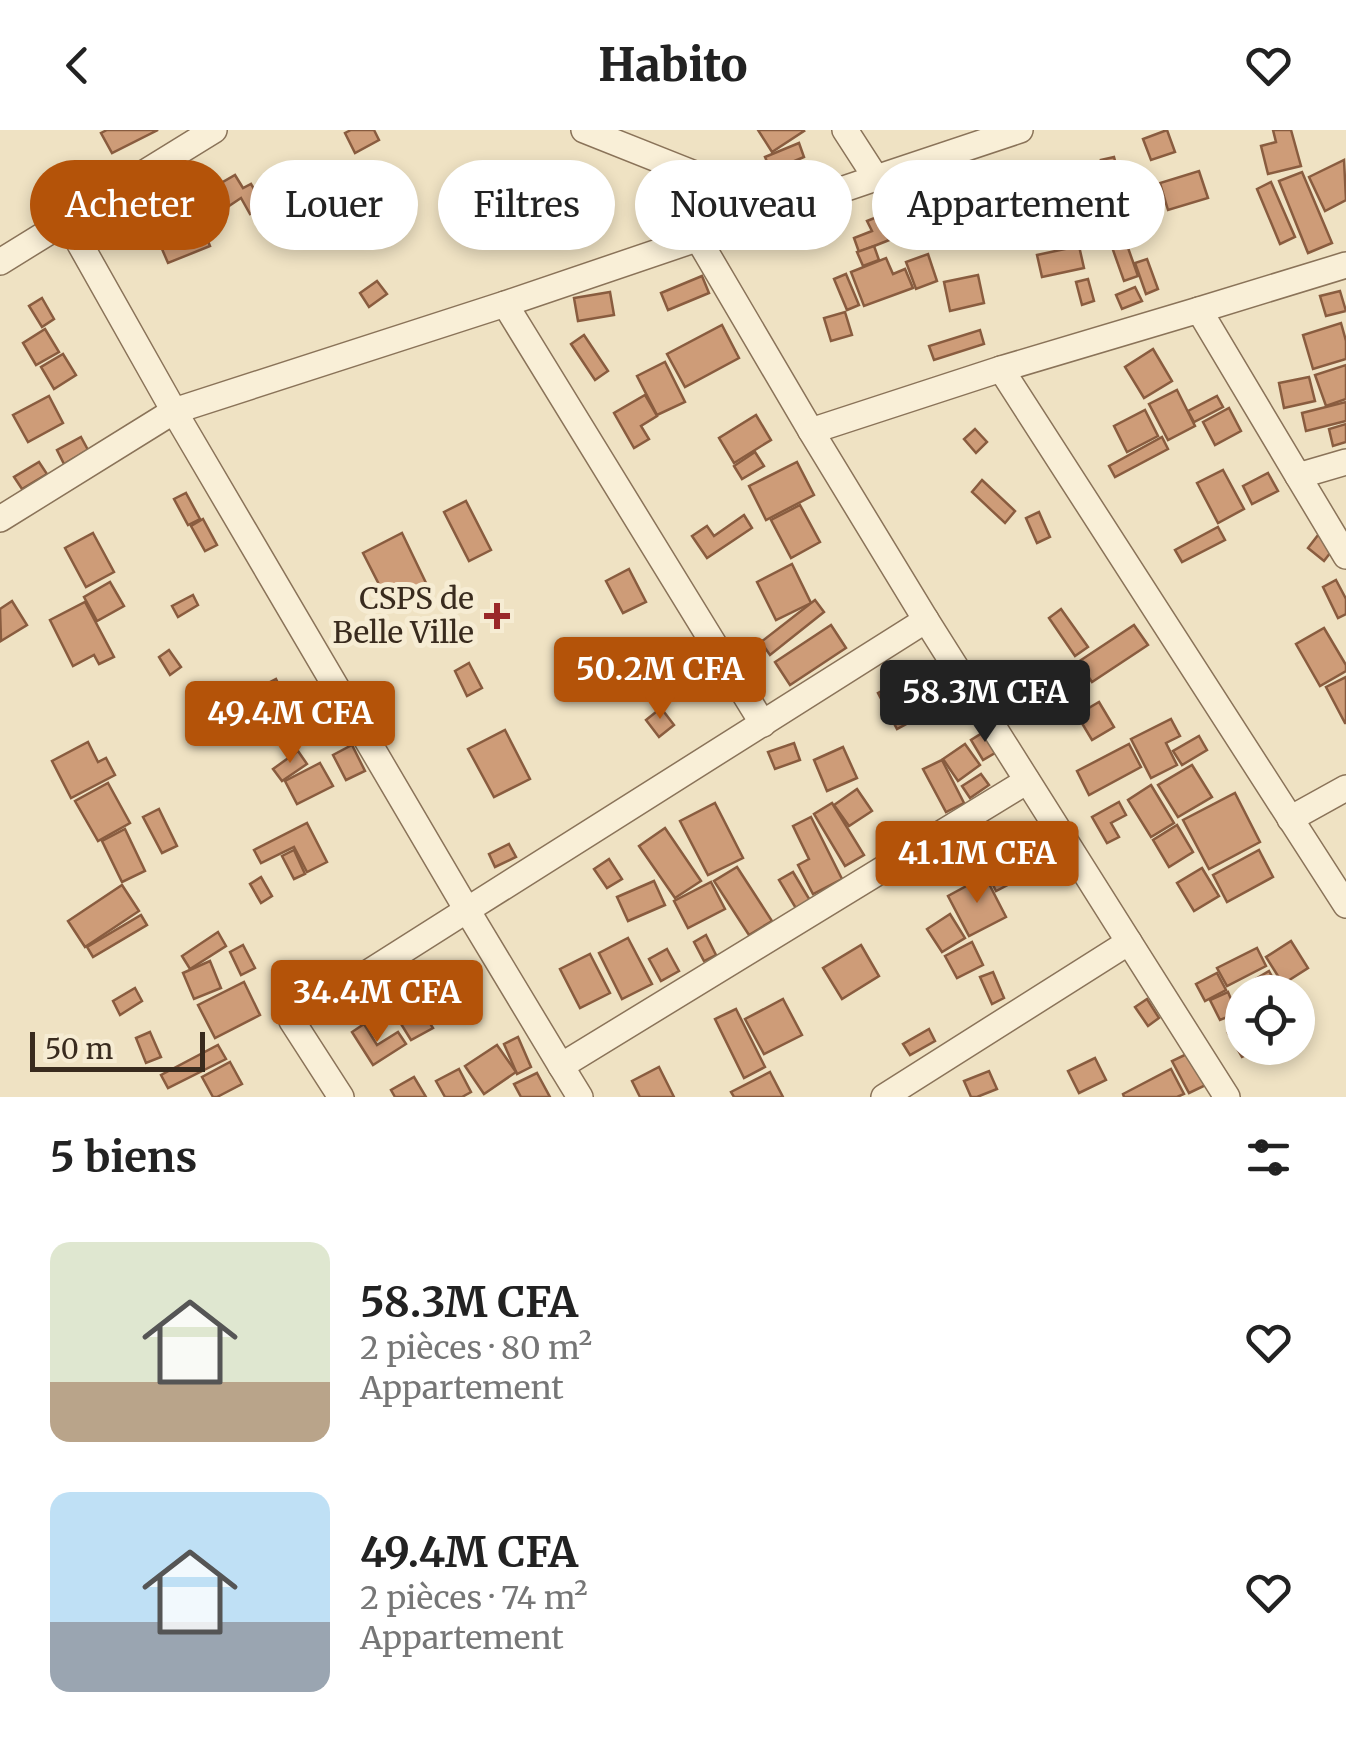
<!DOCTYPE html>
<html lang="fr">
<meta charset="utf-8">
<style>
body{margin:0;font-family:Merriweather,serif;background:#f6f6f6;color:#222;height:100vh;display:flex;flex-direction:column;font-size:38px;white-space:nowrap}
*{box-sizing:border-box;margin:0}
p{font-size:32px;color:#767676}
.icon{flex:none;width:55px;height:55px;fill:none;stroke:currentColor;stroke-width:2;stroke-linecap:round;stroke-linejoin:round}
.map{position:relative;height:967px;overflow:hidden}
.details{display:flex;flex-direction:column;background:#fff;flex:1}
.details>*{flex:none}
.guide{position:absolute;left:30px;top:30px;width:1288px;height:90px;display:flex;gap:20px}
.tools{position:absolute;left:1225px;top:845px;display:grid;gap:20px}
.tools a{display:grid;place-items:center;width:90px;height:90px;border-radius:50%;background:#fff;box-shadow:0 5px 15px #0003;font-size:50px}
.scale{position:absolute;left:30px;bottom:25px;width:175px;box-sizing:border-box;padding-left:10px;border:5px solid #392b1e;border-top:0;font-size:28px;line-height:35px;white-space:nowrap;color:#392b1e;-webkit-text-stroke:8px #f6ecd3;paint-order:stroke}
.price{position:absolute;translate:-50% -85px;padding:0 22px;border-radius:10px;background:#b45309;color:#fff;font-size:32px;line-height:65px;filter:drop-shadow(0 2px 5px #0008)}
.price::after{content:'';position:absolute;left:50%;top:60px;width:30px;height:22px;margin-left:-15px;background:inherit;clip-path:polygon(0 0,100% 0,50% 100%)}
.price.current{background:#222;color:#fff}
ul{padding:0;list-style:none}
li{display:flex;align-items:center;gap:30px;height:250px;padding:0 50px}
li span{display:grid;place-items:center;flex:none;width:280px;height:200px;border-radius:20px;color:#555}
li>.icon{margin-inline-start:auto}
span .icon{width:120px;height:120px;fill:#fffc;stroke-width:1}
li b{font-size:42px}
h2{display:flex;justify-content:space-between;align-items:center;height:120px;padding:0 50px;font-size:42px}
.chip{padding:0 35px;border-radius:45px;background:#fff;box-shadow:0 5px 15px #0003;font-size:35px;line-height:90px}
.chip.current{background:#b45309;color:#fff}
header{display:flex;justify-content:space-between;align-items:center;height:130px;padding:0 50px;background:#fff;font-size:45px;font-weight:800}
.map>svg:first-child{display:block}
.building{fill:#ce9c78;stroke:#895c3f;stroke-width:2.5}
.lines{fill:none;stroke-linecap:round;stroke-linejoin:round}
.minor-casing{stroke:#8a7359;stroke-width:28}
.minor{stroke:#f9efd7;stroke-width:25}
.poi-dot{fill:#9a2829;stroke:#f6ecd3;stroke-width:4}
.labels{text-anchor:middle;stroke-width:10;stroke-linejoin:round;paint-order:stroke}
.poi-label{font-size:30px;fill:#392b1e;stroke:#f6ecd3;text-anchor:end}
</style>
<header><svg class="icon" aria-label="back" viewBox="0 0 24 24"><path d="M15 5l-7 7 7 7"/></svg>Habito<svg class="icon" aria-label="heart" viewBox="0 0 24 24"><path d="M12 20l-8-8c-3-5 5-10 8-4 3-6 11-1 8 4z"/></svg></header>
<div class="map">
<svg width="1346" height="967" viewBox="0 0 1346 967">
<rect width="100%" height="100%" fill="#efe2c3"/>
<g class="building">
<polygon points="107,0 158,0 112,23 101,3"/>
<polygon points="351,0 374,0 379,10 355,23 345,3"/>
<polygon points="758,0 803,0 804,1 772,22"/>
<polygon points="1167,0 1175,22 1151,30 1143,9"/>
<polygon points="1273,0 1291,0 1301,36 1268,44 1261,16 1276,12"/>
<polygon points="799,13 804,27 771,41 765,27"/>
<polygon points="1114,27 1121,52 1108,55 1101,30"/>
<polygon points="1344,30 1346,70 1325,81 1309,47"/>
<polygon points="1199,41 1208,68 1168,80 1160,53"/>
<polygon points="1302,42 1332,113 1308,123 1279,51"/>
<polygon points="235,45 243,58 251,54 264,75 250,84 241,68 229,76 216,56"/>
<polygon points="1044,49 1061,104 1034,112 1018,56"/>
<polygon points="1271,52 1295,107 1280,114 1257,59"/>
<polygon points="912,73 922,97 859,122 854,108 872,101 867,91"/>
<polygon points="196,81 210,116 168,133 153,98"/>
<polygon points="1121,98 1138,146 1124,151 1107,103"/>
<polygon points="874,116 879,130 863,136 857,122"/>
<polygon points="1079,116 1084,138 1042,147 1037,125"/>
<polygon points="928,124 937,151 916,159 906,132"/>
<polygon points="886,128 893,144 905,139 913,158 864,176 851,142"/>
<polygon points="1147,129 1158,159 1146,164 1135,133"/>
<polygon points="846,144 859,175 847,180 834,149"/>
<polygon points="978,145 984,173 950,181 944,152"/>
<polygon points="702,146 709,163 668,180 661,163"/>
<polygon points="1088,149 1094,171 1082,175 1076,152"/>
<polygon points="377,151 387,164 369,177 360,163"/>
<polygon points="1135,157 1142,171 1122,179 1116,165"/>
<polygon points="1340,161 1346,181 1326,186 1320,166"/>
<polygon points="610,162 614,185 578,191 574,168"/>
<polygon points="42,168 54,189 42,197 29,176"/>
<polygon points="845,182 852,205 831,211 824,188"/>
<polygon points="1341,193 1346,211 1346,229 1313,239 1303,205"/>
<polygon points="722,195 739,228 685,257 667,224"/>
<polygon points="45,199 59,222 36,235 23,213"/>
<polygon points="980,200 984,214 934,230 929,216"/>
<polygon points="584,205 608,241 595,250 571,214"/>
<polygon points="1153,219 1172,251 1144,268 1125,237"/>
<polygon points="63,224 76,245 54,259 41,237"/>
<polygon points="665,232 685,272 657,285 637,246"/>
<polygon points="1346,235 1346,269 1326,276 1315,245"/>
<polygon points="1309,247 1315,271 1284,278 1279,253"/>
<polygon points="1177,260 1195,296 1168,310 1149,274"/>
<polygon points="645,265 657,286 641,296 649,309 634,318 614,283"/>
<polygon points="49,266 63,293 28,312 13,285"/>
<polygon points="1217,266 1223,277 1194,292 1188,281"/>
<polygon points="1346,272 1346,291 1306,301 1302,283"/>
<polygon points="1229,278 1241,301 1215,315 1203,292"/>
<polygon points="1145,280 1158,306 1127,322 1114,296"/>
<polygon points="756,285 771,310 734,333 719,308"/>
<polygon points="1346,294 1346,312 1333,316 1329,299"/>
<polygon points="975,299 987,312 976,323 964,309"/>
<polygon points="81,307 88,320 64,334 57,320"/>
<polygon points="1162,307 1168,319 1115,347 1109,336"/>
<polygon points="755,322 764,336 742,349 734,336"/>
<polygon points="39,332 47,344 22,359 14,347"/>
<polygon points="797,332 814,365 766,390 749,356"/>
<polygon points="1223,340 1244,379 1218,393 1197,353"/>
<polygon points="1268,343 1278,361 1252,374 1243,356"/>
<polygon points="982,350 1015,381 1005,393 972,362"/>
<polygon points="186,363 200,389 188,395 174,369"/>
<polygon points="466,371 491,420 469,431 444,382"/>
<polygon points="800,375 820,412 791,428 771,390"/>
<polygon points="1039,382 1050,407 1037,413 1026,388"/>
<polygon points="744,385 752,398 707,428 692,406 707,396 714,406"/>
<polygon points="203,389 217,415 205,421 191,396"/>
<polygon points="1218,397 1225,410 1182,432 1175,420"/>
<polygon points="93,403 114,442 86,457 65,418"/>
<polygon points="402,403 426,453 388,472 363,423"/>
<polygon points="1318,405 1334,418 1324,431 1308,418"/>
<polygon points="792,434 811,473 776,490 757,452"/>
<polygon points="629,439 646,472 623,483 606,451"/>
<polygon points="1336,450 1346,469 1346,484 1338,488 1323,457"/>
<polygon points="110,452 124,476 97,491 84,467"/>
<polygon points="193,465 198,475 178,487 172,476"/>
<polygon points="815,470 824,482 770,525 761,512"/>
<polygon points="12,471 27,495 1,511 0,479"/>
<polygon points="85,472 114,527 99,534 94,525 73,536 50,490"/>
<polygon points="1061,479 1088,517 1075,526 1049,488"/>
<polygon points="831,495 846,518 790,555 775,532"/>
<polygon points="1134,495 1148,515 1092,552 1078,532"/>
<polygon points="1324,498 1346,535 1346,541 1320,556 1296,514"/>
<polygon points="169,520 181,537 170,545 159,527"/>
<polygon points="469,533 482,558 467,566 455,541"/>
<polygon points="930,535 949,571 897,599 878,563"/>
<polygon points="1346,547 1346,593 1345,593 1326,557"/>
<polygon points="276,549 285,567 262,579 253,561"/>
<polygon points="1099,572 1114,597 1092,610 1077,585"/>
<polygon points="661,578 674,595 659,607 646,590"/>
<polygon points="1171,589 1180,606 1166,613 1177,635 1151,648 1131,609"/>
<polygon points="505,600 530,649 494,667 468,619"/>
<polygon points="987,600 1000,620 983,630 971,610"/>
<polygon points="1199,606 1207,620 1182,635 1173,621"/>
<polygon points="88,612 98,632 106,628 115,645 71,668 52,631"/>
<polygon points="794,613 800,630 775,639 768,622"/>
<polygon points="965,614 980,635 958,651 943,629"/>
<polygon points="1129,614 1141,637 1089,665 1077,641"/>
<polygon points="352,615 365,641 346,650 333,625"/>
<polygon points="843,617 857,648 827,661 814,630"/>
<polygon points="298,621 307,634 282,651 273,639"/>
<polygon points="942,630 964,673 946,682 923,639"/>
<polygon points="320,633 333,656 297,674 285,651"/>
<polygon points="1192,635 1212,667 1178,687 1158,655"/>
<polygon points="981,644 989,655 970,668 962,656"/>
<polygon points="108,653 130,693 98,711 75,671"/>
<polygon points="1151,655 1174,693 1151,707 1128,670"/>
<polygon points="857,659 872,681 849,696 834,675"/>
<polygon points="1235,663 1260,712 1209,739 1183,690"/>
<polygon points="1119,672 1126,685 1111,693 1119,707 1107,713 1092,687"/>
<polygon points="715,673 743,728 708,745 680,691"/>
<polygon points="832,673 864,725 845,736 814,684"/>
<polygon points="159,679 177,716 162,723 143,687"/>
<polygon points="811,687 842,749 813,764 798,735 809,729 793,696"/>
<polygon points="307,693 327,732 307,742 294,717 261,733 254,720"/>
<polygon points="1177,695 1193,722 1169,737 1153,710"/>
<polygon points="1029,697 1048,734 996,761 977,723"/>
<polygon points="665,698 701,751 675,768 639,716"/>
<polygon points="125,699 145,741 122,752 102,711"/>
<polygon points="509,714 516,727 495,737 489,724"/>
<polygon points="294,720 305,744 294,749 282,726"/>
<polygon points="1259,720 1273,747 1227,772 1213,745"/>
<polygon points="609,729 622,749 607,758 594,739"/>
<polygon points="737,737 772,791 749,805 714,751"/>
<polygon points="1202,738 1219,766 1194,781 1177,753"/>
<polygon points="793,742 811,772 797,780 779,750"/>
<polygon points="985,746 1006,787 969,806 948,766"/>
<polygon points="261,747 272,766 261,773 250,754"/>
<polygon points="654,751 665,775 628,791 617,767"/>
<polygon points="711,752 725,779 688,798 674,771"/>
<polygon points="122,755 139,781 85,817 68,791"/>
<polygon points="950,784 965,808 942,822 927,799"/>
<polygon points="141,785 147,795 93,827 87,817"/>
<polygon points="218,802 226,816 190,839 182,826"/>
<polygon points="706,805 716,825 704,831 694,812"/>
<polygon points="628,808 652,854 622,869 599,823"/>
<polygon points="1291,811 1308,838 1283,854 1266,827"/>
<polygon points="972,812 983,835 957,848 945,826"/>
<polygon points="243,815 255,838 241,845 230,822"/>
<polygon points="861,815 879,846 842,869 823,838"/>
<polygon points="1257,818 1266,836 1227,856 1217,838"/>
<polygon points="667,819 679,841 661,851 649,829"/>
<polygon points="590,824 610,863 580,878 560,839"/>
<polygon points="210,831 221,858 194,869 183,843"/>
<polygon points="1269,841 1279,859 1274,862 1255,862 1249,853"/>
<polygon points="993,842 1004,868 992,874 980,847"/>
<polygon points="1217,843 1226,860 1205,871 1196,854"/>
<polygon points="244,852 260,885 215,908 198,875"/>
<polygon points="406,855 412,868 370,889 364,876"/>
<polygon points="135,858 142,871 120,885 113,871"/>
<polygon points="1228,862 1237,883 1220,890 1210,870"/>
<polygon points="414,868 433,898 411,910 393,881"/>
<polygon points="783,869 802,905 764,924 745,889"/>
<polygon points="1147,869 1159,888 1148,896 1135,877"/>
<polygon points="736,879 765,937 744,948 715,889"/>
<polygon points="364,894 377,915 398,902 406,914 373,935 352,902"/>
<polygon points="1240,896 1242,901 1242,918 1251,918 1253,922 1242,927 1228,903"/>
<polygon points="929,899 935,911 910,925 903,914"/>
<polygon points="150,902 161,927 146,933 136,908"/>
<polygon points="518,907 531,937 517,944 504,914"/>
<polygon points="218,915 226,929 168,958 161,945"/>
<polygon points="497,915 516,942 484,964 465,936"/>
<polygon points="1191,922 1208,954 1189,963 1172,931"/>
<polygon points="1095,928 1106,950 1079,963 1068,941"/>
<polygon points="230,932 242,954 217,967 213,967 202,947"/>
<polygon points="659,937 674,967 640,967 632,951"/>
<polygon points="459,939 471,962 462,967 445,967 436,951"/>
<polygon points="1171,939 1184,964 1177,967 1124,967 1123,964"/>
<polygon points="989,941 997,959 977,967 971,967 964,951"/>
<polygon points="770,942 783,967 734,967 731,962"/>
<polygon points="537,943 550,967 521,967 514,954"/>
<polygon points="414,947 426,967 395,967 391,960"/>
</g>
<g class="lines">
<g class="minor-casing">
<g id="minor">
<polyline points="584,0 783,79"/>
<polyline points="876,48 1020,0"/>
<polyline points="67,91 174,281 467,780 292,891 341,967"/>
<polyline points="697,107 811,301 1001,239 1346,775"/>
<polyline points="0,132 214,0"/>
<polyline points="505,174 876,48 845,0"/>
<polyline points="1199,180 1346,135"/>
<polyline points="1001,239 1199,180 1298,346 1346,332"/>
<polyline points="811,301 926,490 1129,812 884,967"/>
<polyline points="1298,346 1346,426"/>
<polyline points="0,389 174,281 505,174 763,594"/>
<polyline points="1290,689 1346,658"/>
<polyline points="1129,812 1227,967"/>
<polyline points="561,936 467,780 926,490"/>
<polyline points="580,967 561,936 1027,651"/>
</g>
</g>
<use href="#minor" class="minor"/>
</g>
<path class="poi-dot" d="M492 471h10v10h10v10h-10v10h-10v-10h-10v-10h10z"/>
<g class="labels">
<g class="poi-label">
<text x="474" y="479">CSPS de<tspan x="474" dy="34">Belle Ville</tspan></text>
</g>
</g>
</svg>
<div class="tools">
<a><svg class="icon" aria-label="locate" viewBox="0 0 24 24"><circle cx="12" cy="12" r="6"/><path d="M12 2v4M12 18v4M2 12h4M18 12h4"/></svg></a>
</div>
<div class="scale">50 m</div>
<b class="price" style="left:660px;top:592px">50.2M CFA</b>
<b class="price current" style="left:985px;top:615px">58.3M CFA</b>
<b class="price" style="left:290px;top:636px">49.4M CFA</b>
<b class="price" style="left:977px;top:776px">41.1M CFA</b>
<b class="price" style="left:377px;top:915px">34.4M CFA</b>
<div class="guide">
<a class="chip current">Acheter</a>
<a class="chip">Louer</a>
<a class="chip">Filtres</a>
<a class="chip">Nouveau</a>
<a class="chip">Appartement</a>
</div>
</div>
<section class="details">
<h2>5 biens<svg class="icon" aria-label="filters" viewBox="0 0 24 24"><path d="M4 7h16M4 17h16"/><circle cx="9" cy="7" r="2"/><circle cx="15" cy="17" r="2"/></svg></h2>
<ul>
<li><span style="background:linear-gradient(#dfe7d0 70%,#b9a48a 0)"><svg class="icon" aria-label="home" viewBox="0 0 24 24"><path d="M3 11l9-7 9 7M6 9v11h12V9"/></svg></span><div><b>58.3M CFA</b><p>2 pièces · 80 m²</p><p>Appartement</p></div><svg class="icon" aria-label="heart" viewBox="0 0 24 24"><path d="M12 20l-8-8c-3-5 5-10 8-4 3-6 11-1 8 4z"/></svg></li>
<li><span style="background:linear-gradient(#bfe0f5 65%,#9aa5b1 0)"><svg class="icon" aria-label="home" viewBox="0 0 24 24"><path d="M3 11l9-7 9 7M6 9v11h12V9"/></svg></span><div><b>49.4M CFA</b><p>2 pièces · 74 m²</p><p>Appartement</p></div><svg class="icon" aria-label="heart" viewBox="0 0 24 24"><path d="M12 20l-8-8c-3-5 5-10 8-4 3-6 11-1 8 4z"/></svg></li>
</ul>
</section>
